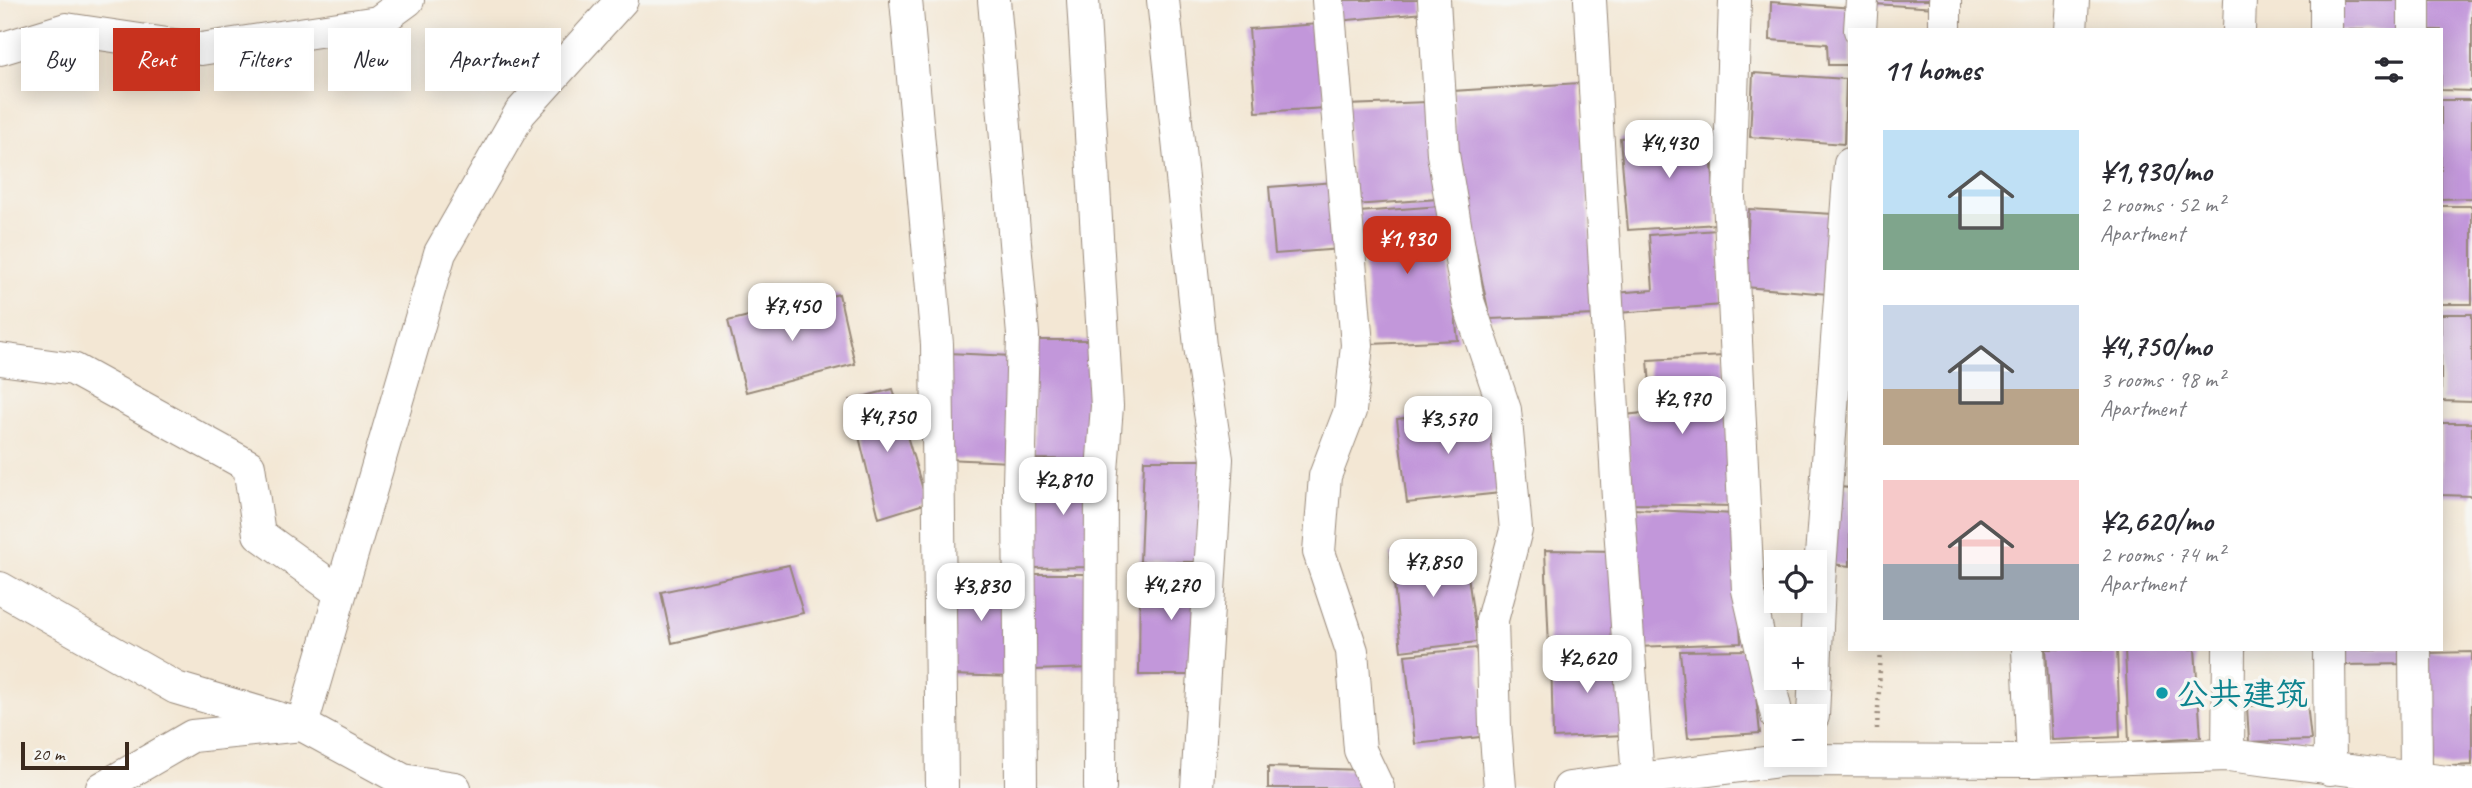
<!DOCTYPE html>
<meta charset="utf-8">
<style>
body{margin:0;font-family:Caveat,"LXGW WenKai TC",sans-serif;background:#f7f7f7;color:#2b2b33;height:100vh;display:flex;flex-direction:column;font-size:26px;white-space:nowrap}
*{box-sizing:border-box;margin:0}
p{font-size:23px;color:#7c7c81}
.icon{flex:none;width:38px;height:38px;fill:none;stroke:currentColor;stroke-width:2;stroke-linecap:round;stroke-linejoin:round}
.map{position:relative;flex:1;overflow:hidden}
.details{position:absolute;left:1848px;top:28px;width:595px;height:623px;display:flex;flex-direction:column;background:#fff;border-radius:0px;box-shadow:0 4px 18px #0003}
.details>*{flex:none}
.banner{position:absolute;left:21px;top:28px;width:665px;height:63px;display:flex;gap:14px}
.tools{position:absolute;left:1764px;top:550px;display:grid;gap:14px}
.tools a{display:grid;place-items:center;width:63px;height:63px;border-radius:0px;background:#fff;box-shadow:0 4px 18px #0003;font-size:35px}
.scale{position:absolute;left:21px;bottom:18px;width:108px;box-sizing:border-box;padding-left:7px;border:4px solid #3b2a1e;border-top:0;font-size:19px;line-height:24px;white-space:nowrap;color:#3b2a1e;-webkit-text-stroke:5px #f6f6f2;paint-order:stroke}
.price{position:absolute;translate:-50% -60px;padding:0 16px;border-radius:14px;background:#fff;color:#222;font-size:23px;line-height:46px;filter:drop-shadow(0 2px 4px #0008)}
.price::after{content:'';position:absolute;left:50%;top:42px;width:21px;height:16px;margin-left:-10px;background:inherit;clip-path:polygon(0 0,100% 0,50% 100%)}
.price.active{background:#c8321e;color:#fff}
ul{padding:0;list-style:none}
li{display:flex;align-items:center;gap:21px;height:175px;padding:0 35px}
li span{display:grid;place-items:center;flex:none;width:196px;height:140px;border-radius:0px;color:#555}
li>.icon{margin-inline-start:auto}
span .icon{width:84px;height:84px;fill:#fffc;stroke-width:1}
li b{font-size:30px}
h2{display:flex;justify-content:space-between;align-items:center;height:84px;padding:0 35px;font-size:30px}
.chip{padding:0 24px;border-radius:0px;background:#fff;box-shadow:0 4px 18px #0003;font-size:24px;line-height:63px}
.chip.active{background:#c8321e;color:#fff}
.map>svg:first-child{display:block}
.building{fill:#c297da}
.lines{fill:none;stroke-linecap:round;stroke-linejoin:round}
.street-casing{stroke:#978879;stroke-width:34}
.path{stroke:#978879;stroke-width:4.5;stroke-dasharray:2 5;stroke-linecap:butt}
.street{stroke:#fff;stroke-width:32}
.culture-dot{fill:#0f9aa8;stroke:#f6f6f2;stroke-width:2.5}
.labels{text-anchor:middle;stroke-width:7;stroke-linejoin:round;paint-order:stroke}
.culture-label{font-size:33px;fill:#0d838f;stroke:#f6f6f2;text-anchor:start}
</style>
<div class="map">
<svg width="2472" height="788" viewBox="0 0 2472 788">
<rect width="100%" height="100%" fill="#f6f6f2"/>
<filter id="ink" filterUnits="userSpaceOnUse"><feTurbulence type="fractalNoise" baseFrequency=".0143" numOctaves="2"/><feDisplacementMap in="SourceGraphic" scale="14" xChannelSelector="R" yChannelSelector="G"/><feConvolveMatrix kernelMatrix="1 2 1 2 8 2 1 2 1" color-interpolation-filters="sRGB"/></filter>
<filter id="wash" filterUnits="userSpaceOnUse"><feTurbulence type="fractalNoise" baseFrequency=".00686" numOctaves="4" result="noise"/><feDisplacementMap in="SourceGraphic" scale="28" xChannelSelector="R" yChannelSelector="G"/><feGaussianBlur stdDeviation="1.57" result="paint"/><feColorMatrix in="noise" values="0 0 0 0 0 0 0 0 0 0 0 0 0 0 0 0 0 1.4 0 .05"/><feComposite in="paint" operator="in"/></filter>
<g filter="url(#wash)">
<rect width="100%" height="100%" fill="#f3e7d4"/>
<g id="blocks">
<g class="building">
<polygon points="1336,0 1422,0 1423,13 1338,21"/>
<polygon points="1874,0 1936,0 1936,8 1874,4"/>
<polygon points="2336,0 2403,0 2404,30 2337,30"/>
<polygon points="2423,0 2472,0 2472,91 2441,90 2441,30 2424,30"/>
<polygon points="1771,2 1853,8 1850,30 1850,65 1828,65 1827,44 1770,40"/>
<polygon points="1319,24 1326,108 1256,112 1249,29"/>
<polygon points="1753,73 1846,79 1844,144 1750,137"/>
<polygon points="1579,83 1596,315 1490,319 1456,155 1453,91"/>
<polygon points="2441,100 2472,100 2472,198 2441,199"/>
<polygon points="1428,102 1438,199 1354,205 1346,105"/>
<polygon points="1709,130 1717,224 1628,230 1620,138"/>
<polygon points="1335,182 1341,249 1275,254 1269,187"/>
<polygon points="1441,206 1458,340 1371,344 1359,212"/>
<rect x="2441" y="206" width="31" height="98"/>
<polygon points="1749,209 1833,214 1828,294 1745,287"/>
<polygon points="1717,230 1722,305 1618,313 1614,293 1653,290 1649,235"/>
<polygon points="839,294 855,364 746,392 728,321"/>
<polygon points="2441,314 2472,314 2472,402 2441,401"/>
<polygon points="1034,340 1090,340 1094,460 1034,459"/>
<polygon points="948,353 1012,356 1011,462 946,459"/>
<polygon points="1724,356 1732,506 1633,504 1625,415 1652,412 1648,360"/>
<polygon points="893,389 927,503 879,518 850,400"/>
<polygon points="1488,409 1500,493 1407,503 1397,419"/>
<polygon points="2441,423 2472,423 2472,496 2441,495"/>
<polygon points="1144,460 1205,460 1205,562 1140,562"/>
<polygon points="1092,466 1094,567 1033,568 1032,467"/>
<polygon points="1839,487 1850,488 1850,566 1831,564"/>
<polygon points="1633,509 1734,514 1741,643 1636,647"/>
<polygon points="1464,546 1477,642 1401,651 1391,554"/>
<polygon points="1545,550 1618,551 1623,646 1549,648"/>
<polygon points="789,565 803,613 672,643 661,592"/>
<polygon points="952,566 1009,568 1014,677 950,675"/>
<polygon points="1140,569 1204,570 1200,675 1139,675"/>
<polygon points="1031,574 1090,574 1094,668 1032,670"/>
<polygon points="1476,648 1489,736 1415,744 1405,655"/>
<polygon points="2046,649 2117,649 2120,737 2052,740"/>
<polygon points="2125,649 2195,649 2201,737 2129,742"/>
<polygon points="2341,649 2409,649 2409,664 2341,665"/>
<polygon points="1751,650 1760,733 1688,738 1680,651"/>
<polygon points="2472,652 2472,765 2432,767 2428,653"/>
<polygon points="1551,653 1621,654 1625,735 1553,738"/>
<polygon points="2307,703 2311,740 2249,742 2247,706"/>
<polygon points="1268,767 1363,770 1364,788 1268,788"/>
</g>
</g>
</g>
<g filter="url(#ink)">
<use href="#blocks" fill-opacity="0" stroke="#978879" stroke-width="2"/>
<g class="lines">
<g class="street-casing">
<g id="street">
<polyline points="906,0 937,344 942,788"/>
<polyline points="994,0 1023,335 1019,484 1021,788"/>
<polyline points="1083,0 1107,406 1101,484 1100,788"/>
<polyline points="1163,0 1200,346 1217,459 1197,788"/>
<polyline points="1328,0 1357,345 1350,411 1325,476 1319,552 1352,651 1360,750 1378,788"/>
<polyline points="1434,0 1443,154 1468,301 1505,410 1516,530 1492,620 1495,725 1500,788"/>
<polyline points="1590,0 1618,499 1638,779"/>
<polyline points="1735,0 1729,196 1748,590 1777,716"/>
<polyline points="2326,0 2326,30"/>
<polyline points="2414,0 2414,30"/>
<polyline points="1860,30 1862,0"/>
<polyline points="1945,30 1945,0"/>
<polyline points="2071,30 2073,0"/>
<polyline points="2239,30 2240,0"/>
<polyline points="0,49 66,29 201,49 378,22 408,0"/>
<polyline points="0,359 73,369 249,466 259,534 335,589"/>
<polyline points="0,588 176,688 302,725 440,253 520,113 622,0"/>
<polyline points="2028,649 2033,761"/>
<polyline points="2329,649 2330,769"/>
<polyline points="2415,649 2416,778"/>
<polyline points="1813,716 1819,583 1850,164"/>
<polyline points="2228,755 2229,649"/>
<polyline points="102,788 192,736 302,725 403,780 455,788"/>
<polyline points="1569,788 1787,760 2033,761 2228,755 2472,785"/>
</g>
</g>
<polyline class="path" points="1877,729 1881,649"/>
<use href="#street" class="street"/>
</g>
</g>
<circle class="culture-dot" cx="2162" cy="693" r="7"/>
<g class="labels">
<g class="culture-label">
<text x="2176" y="705">公共建筑</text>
</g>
</g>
</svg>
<div class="tools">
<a><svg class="icon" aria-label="locate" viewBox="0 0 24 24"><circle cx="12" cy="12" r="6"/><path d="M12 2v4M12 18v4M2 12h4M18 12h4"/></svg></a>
<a>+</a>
<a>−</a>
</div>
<div class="scale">20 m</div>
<b class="price" style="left:1669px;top:180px">¥4,430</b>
<b class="price active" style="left:1407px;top:276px">¥1,930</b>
<b class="price" style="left:792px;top:343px">¥7,450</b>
<b class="price" style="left:1682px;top:436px">¥2,970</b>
<b class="price" style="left:887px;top:454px">¥4,750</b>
<b class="price" style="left:1448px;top:456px">¥3,570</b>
<b class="price" style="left:1063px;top:517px">¥2,810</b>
<b class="price" style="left:1433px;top:599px">¥7,850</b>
<b class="price" style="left:1171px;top:622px">¥4,270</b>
<b class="price" style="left:981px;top:623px">¥3,830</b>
<b class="price" style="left:1587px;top:695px">¥2,620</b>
<div class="banner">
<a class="chip">Buy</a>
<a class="chip active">Rent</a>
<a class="chip">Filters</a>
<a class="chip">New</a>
<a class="chip">Apartment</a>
</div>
<section class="details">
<h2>11 homes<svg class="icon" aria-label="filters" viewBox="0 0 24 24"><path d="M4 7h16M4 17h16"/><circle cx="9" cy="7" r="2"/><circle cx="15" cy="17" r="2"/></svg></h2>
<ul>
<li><span style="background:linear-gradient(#bfe0f5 60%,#7fa58c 0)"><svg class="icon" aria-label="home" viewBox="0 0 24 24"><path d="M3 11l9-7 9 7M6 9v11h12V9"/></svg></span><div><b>¥1,930/mo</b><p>2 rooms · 52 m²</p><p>Apartment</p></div></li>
<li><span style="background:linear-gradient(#c9d6e8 60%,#b9a48a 0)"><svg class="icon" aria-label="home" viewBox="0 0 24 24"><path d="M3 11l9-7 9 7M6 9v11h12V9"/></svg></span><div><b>¥4,750/mo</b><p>3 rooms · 98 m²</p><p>Apartment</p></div></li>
<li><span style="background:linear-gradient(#f6c9c9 60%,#9aa5b1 0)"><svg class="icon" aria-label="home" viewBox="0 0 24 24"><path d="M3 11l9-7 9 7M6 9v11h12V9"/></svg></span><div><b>¥2,620/mo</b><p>2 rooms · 74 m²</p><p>Apartment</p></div></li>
</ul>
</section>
</div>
